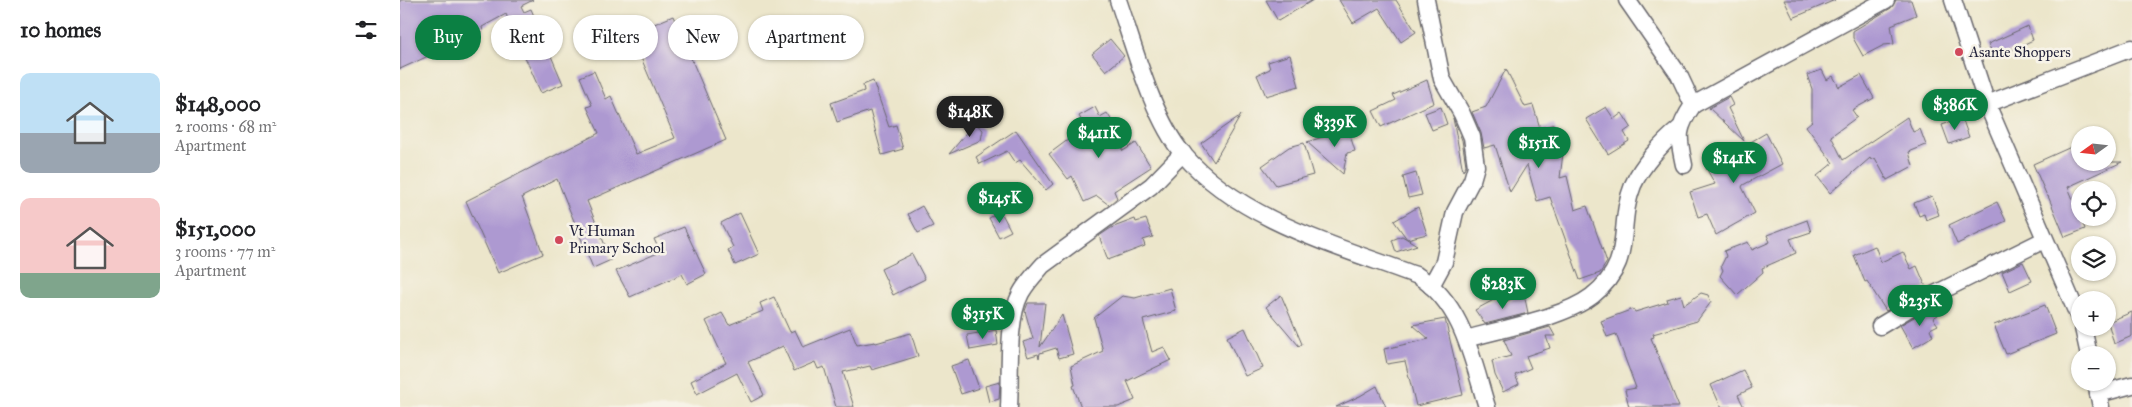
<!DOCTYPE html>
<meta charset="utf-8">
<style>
body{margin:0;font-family:"IM FELL Great Primer",serif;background:#f2f2f2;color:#202124;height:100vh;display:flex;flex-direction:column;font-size:19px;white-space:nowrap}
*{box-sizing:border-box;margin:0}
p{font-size:16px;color:#757577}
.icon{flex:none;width:28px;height:28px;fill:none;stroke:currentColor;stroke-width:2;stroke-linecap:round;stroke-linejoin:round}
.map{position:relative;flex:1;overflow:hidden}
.details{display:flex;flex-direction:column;background:#fff;width:400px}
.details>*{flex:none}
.hud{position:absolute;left:15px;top:15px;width:475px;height:45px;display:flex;gap:10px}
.needle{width:32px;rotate:255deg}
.fabs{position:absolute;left:1671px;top:126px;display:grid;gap:10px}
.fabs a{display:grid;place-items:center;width:45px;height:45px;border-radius:50%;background:#fff;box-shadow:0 1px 4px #0004;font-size:25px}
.price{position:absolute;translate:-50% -42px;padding:0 11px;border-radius:18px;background:#0b8043;color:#fff;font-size:16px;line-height:32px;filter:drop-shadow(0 1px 2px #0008)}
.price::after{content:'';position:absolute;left:50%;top:30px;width:15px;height:11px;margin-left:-8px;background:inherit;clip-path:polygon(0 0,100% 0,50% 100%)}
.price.current{background:#222;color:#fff}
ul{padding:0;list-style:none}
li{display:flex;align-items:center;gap:15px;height:125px;padding:0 20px}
li span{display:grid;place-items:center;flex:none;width:140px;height:100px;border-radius:10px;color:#555}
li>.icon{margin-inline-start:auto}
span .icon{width:60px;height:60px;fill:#fffc;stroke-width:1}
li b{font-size:21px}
h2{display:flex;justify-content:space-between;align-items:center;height:60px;padding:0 20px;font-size:21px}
.tag{padding:0 18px;border-radius:22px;background:#fff;box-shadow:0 1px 4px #0004;font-size:18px;line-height:45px}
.tag.current{background:#0b8043;color:#fff}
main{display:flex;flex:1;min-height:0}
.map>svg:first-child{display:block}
.building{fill:#ad99d1}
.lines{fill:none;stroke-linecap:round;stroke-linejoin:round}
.minor-casing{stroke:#69676d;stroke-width:19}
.minor{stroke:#fff;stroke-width:16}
.poi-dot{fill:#d1495b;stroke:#f7f3e8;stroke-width:2}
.labels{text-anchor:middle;stroke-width:5;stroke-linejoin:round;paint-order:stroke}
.poi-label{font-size:15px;fill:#22223b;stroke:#f7f3e8;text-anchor:start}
</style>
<main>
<section class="details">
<h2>10 homes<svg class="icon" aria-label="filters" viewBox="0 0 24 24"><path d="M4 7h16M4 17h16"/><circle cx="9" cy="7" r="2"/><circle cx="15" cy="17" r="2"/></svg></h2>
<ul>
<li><span style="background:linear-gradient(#bfe0f5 60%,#9aa5b1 0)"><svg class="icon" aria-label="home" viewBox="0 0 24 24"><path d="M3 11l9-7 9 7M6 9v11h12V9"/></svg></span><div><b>$148,000</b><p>2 rooms · 68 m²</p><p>Apartment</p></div></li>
<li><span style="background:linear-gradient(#f6c9c9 75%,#7fa58c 0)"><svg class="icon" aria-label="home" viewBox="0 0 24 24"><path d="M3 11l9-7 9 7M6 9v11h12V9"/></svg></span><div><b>$151,000</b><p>3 rooms · 77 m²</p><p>Apartment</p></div></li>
</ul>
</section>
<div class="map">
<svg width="1732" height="407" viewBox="0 0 1732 407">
<rect width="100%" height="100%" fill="#f7f3e8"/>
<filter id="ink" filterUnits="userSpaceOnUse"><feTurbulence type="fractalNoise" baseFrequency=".02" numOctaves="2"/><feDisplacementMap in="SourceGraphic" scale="10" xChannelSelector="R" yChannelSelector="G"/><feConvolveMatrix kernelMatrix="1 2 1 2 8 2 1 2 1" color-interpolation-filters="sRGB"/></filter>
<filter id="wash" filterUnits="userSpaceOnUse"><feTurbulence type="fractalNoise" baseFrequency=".0096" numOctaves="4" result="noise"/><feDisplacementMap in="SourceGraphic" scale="20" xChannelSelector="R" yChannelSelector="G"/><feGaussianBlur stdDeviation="1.12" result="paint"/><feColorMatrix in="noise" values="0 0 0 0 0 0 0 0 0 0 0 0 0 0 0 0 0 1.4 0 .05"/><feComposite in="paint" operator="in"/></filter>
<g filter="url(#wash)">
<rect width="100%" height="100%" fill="#ece6cb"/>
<g id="blocks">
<g class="building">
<polygon points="0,0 133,0 121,6 124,12 131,9 163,84 141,93 106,14 82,27 83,31 0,69"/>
<polygon points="866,0 913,0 878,21"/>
<polygon points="939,0 996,0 1016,32 1001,42 979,8 953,23"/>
<polygon points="1384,0 1435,0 1393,18"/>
<polygon points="1496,0 1511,0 1516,15 1491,25 1494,44 1484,45 1463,56 1453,38 1453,31 1491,8"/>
<polygon points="273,16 326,140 187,201 211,260 193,268 157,179 122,197 143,254 98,273 66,201 199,133 187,107 192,105 180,77 194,71 206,99 211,96 236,154 275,138 231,34"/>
<polygon points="1628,26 1633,40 1595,58 1588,44"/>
<polygon points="710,39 724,56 706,71 692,54"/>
<polygon points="890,55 899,86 866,96 857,75 870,69 868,62"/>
<polygon points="1106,69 1125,107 1133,105 1140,128 1154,124 1163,153 1160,178 1167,176 1175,210 1187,206 1207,262 1200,273 1180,280 1150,197 1137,201 1127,165 1110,192 1095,145 1084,148 1081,133 1072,112 1086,107"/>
<polygon points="1422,70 1427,80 1433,76 1439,87 1461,75 1474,98 1452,110 1457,117 1431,136 1443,160 1507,117 1513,132 1520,129 1526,145 1509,152 1513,166 1487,180 1475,158 1471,160 1470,158 1430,193 1417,176 1433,163 1406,126 1412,121 1412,89 1407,75"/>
<polygon points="1027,80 1034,103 981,127 973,111 996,100 993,95"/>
<polygon points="473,81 489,127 496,125 503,149 482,155 470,111 437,122 431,103 464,91 463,85"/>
<polygon points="1329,97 1333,105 1328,108 1344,141 1309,108"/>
<polygon points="695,107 700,117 707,113 714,124 710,127 723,151 736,143 751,167 714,191 717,198 709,205 697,196 684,202 672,176 668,179 649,154 685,127 679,116"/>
<polygon points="1041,107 1047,124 1032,130 1025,113"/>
<polygon points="1206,107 1214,119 1222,113 1231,127 1224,132 1229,141 1208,154 1186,119"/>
<polygon points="841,115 814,162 801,143"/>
<polygon points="1053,118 1062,140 1066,165 1063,171"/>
<polygon points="1562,118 1569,137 1549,144 1542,125"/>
<polygon points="575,123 583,130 581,140 549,154"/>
<polygon points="948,129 955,151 947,153 943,174 907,142"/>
<polygon points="616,130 653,184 646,190 620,160 615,163 607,151 580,164 576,157"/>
<polygon points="1366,133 1382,164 1343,185 1342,187 1355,213 1316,235 1307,214 1298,217 1290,192 1315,184 1306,168"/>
<polygon points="904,143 913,175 876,185 862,166 889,147"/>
<polygon points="1680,143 1680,162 1722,162 1668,187 1685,229 1665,237 1648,196 1647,196 1633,164"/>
<polygon points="1016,173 1022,195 1008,198 1003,177"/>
<polygon points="1532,196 1539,215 1526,220 1524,214 1519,216 1514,203"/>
<polygon points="1597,202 1606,221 1557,244 1549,225"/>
<polygon points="522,206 533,226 518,233 508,214"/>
<polygon points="1018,207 1027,234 1007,239 994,221"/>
<polygon points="601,212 611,231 599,237 589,218"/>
<polygon points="340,213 359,254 335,265 328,250 333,247 321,223"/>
<polygon points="735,219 736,222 746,219 753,237 743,240 745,246 708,260 699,236 711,228"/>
<polygon points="1407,220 1411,232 1390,239 1396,253 1362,268 1363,272 1337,295 1320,276 1323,270 1321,266 1326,256 1324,251 1348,242 1352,250 1370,242 1367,235"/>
<polygon points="284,227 306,274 287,284 282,274 230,297 216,271 260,252 254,239"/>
<polygon points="1002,236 1017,245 996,252 992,240"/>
<polygon points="1475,246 1481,262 1503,252 1511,269 1517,266 1526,287 1486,311 1467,281 1465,282 1454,255"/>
<polygon points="512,254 525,279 493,295 481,269"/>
<polygon points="1623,262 1632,281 1610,291 1602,272"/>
<polygon points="770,288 776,311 743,320 752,352 764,347 771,360 727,381 735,400 718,407 681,407 673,386 675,385 671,366 703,351 694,318 722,296 735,298"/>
<polygon points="1301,293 1308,295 1311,302 1297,321 1253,334 1254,337 1251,338 1279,407 1229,407 1225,390 1236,388 1216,334 1207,337 1201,321 1233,309 1235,312 1268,302 1267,299 1281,295 1284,305"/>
<polygon points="1124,294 1128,313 1085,324 1075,310 1099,297 1102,303"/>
<polygon points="881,295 902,344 899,346 866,307"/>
<polygon points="374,297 390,332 395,330 403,347 450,328 457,345 475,342 476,343 511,333 518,356 472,370 470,366 443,372 454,407 436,407 424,367 418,369 415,362 394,371 383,346 348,362 364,395 351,402 337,373 297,394 291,381 326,363 306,321 322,313 329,325 363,311 360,303"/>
<polygon points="628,303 645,303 640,347 662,315 673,354 659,358 656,348 640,353 639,358 638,354 628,357 623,342 633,339 625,311"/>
<polygon points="1645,305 1656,334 1606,354 1594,325"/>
<polygon points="1534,306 1538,315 1533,318 1538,325 1530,329 1533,336 1513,348 1500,325"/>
<polygon points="1732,312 1732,336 1714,344 1708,322"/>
<polygon points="1045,319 1063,395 1016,406 1005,361 987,364 984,349 1029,339 1013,325"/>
<polygon points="1150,327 1155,336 1146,336 1150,348 1126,356 1131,368 1115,375 1119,384 1103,392 1095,375 1092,361 1111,356 1104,340"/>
<polygon points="845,328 863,368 845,376 827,337"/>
<polygon points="596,330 598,345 570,350 567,335"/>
<polygon points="569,360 579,388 561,394 551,366"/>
<polygon points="1343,370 1352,388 1338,395 1344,407 1321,407 1311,385"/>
<polygon points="600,382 599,399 589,402 585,386"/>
<polygon points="977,386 986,407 936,407 960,396"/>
</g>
</g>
</g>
<g filter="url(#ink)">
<use href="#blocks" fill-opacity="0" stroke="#69676d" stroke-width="1"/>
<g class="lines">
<g class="minor-casing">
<g id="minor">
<path d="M718,0c16,46 34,117 65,154 58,67 155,92 235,122 45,28 54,83 69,131"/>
<polyline points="1026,0 1042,79 1062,114 1072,137 1076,166 1072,180 1055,212 1044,262 1031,286"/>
<polyline points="1227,0 1279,75 1293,105"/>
<polyline points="1553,0 1587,104 1680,320"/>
<polyline points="1587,104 1732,48"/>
<path d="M1284,165c-6,-29 -8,-35 9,-60l193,-105"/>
<polyline points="1480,326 1523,300 1644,240"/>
<polyline points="1683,328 1689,355"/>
<path d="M1066,339c35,-10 97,-21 126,-43 44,-35 24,-69 41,-111 9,-20 29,-42 46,-56"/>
<polyline points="1696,382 1701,407"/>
<polyline points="1698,394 1732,385"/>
<path d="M609,407c2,-33 -3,-86 12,-114 6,-11 14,-19 22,-28l108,-79 32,-33"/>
</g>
</g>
<use href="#minor" class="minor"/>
</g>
</g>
<g class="poi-dot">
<circle cx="1559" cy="52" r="5"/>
<circle cx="159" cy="240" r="5"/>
</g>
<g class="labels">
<g class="poi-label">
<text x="1569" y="57">Asante Shoppers</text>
<text x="169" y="236">Vt Human<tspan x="169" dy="17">Primary School</tspan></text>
</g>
</g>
</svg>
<div class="fabs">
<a><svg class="needle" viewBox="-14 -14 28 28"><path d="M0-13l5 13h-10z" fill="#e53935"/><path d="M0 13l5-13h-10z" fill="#757577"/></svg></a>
<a><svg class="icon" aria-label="locate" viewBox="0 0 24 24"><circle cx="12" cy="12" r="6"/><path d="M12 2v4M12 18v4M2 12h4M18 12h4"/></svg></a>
<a><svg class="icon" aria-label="layers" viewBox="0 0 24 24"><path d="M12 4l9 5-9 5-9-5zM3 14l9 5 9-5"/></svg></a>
<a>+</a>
<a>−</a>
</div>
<b class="price" style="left:1555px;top:131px">$386K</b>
<b class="price current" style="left:570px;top:138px">$148K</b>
<b class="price" style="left:935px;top:148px">$339K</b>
<b class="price" style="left:699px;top:159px">$411K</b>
<b class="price" style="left:1139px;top:169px">$151K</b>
<b class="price" style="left:1334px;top:184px">$141K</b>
<b class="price" style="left:600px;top:224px">$145K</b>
<b class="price" style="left:1103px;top:310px">$283K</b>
<b class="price" style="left:1520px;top:327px">$235K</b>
<b class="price" style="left:583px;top:340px">$315K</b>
<div class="hud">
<a class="tag current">Buy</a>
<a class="tag">Rent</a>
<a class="tag">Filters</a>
<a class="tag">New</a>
<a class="tag">Apartment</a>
</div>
</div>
</main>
